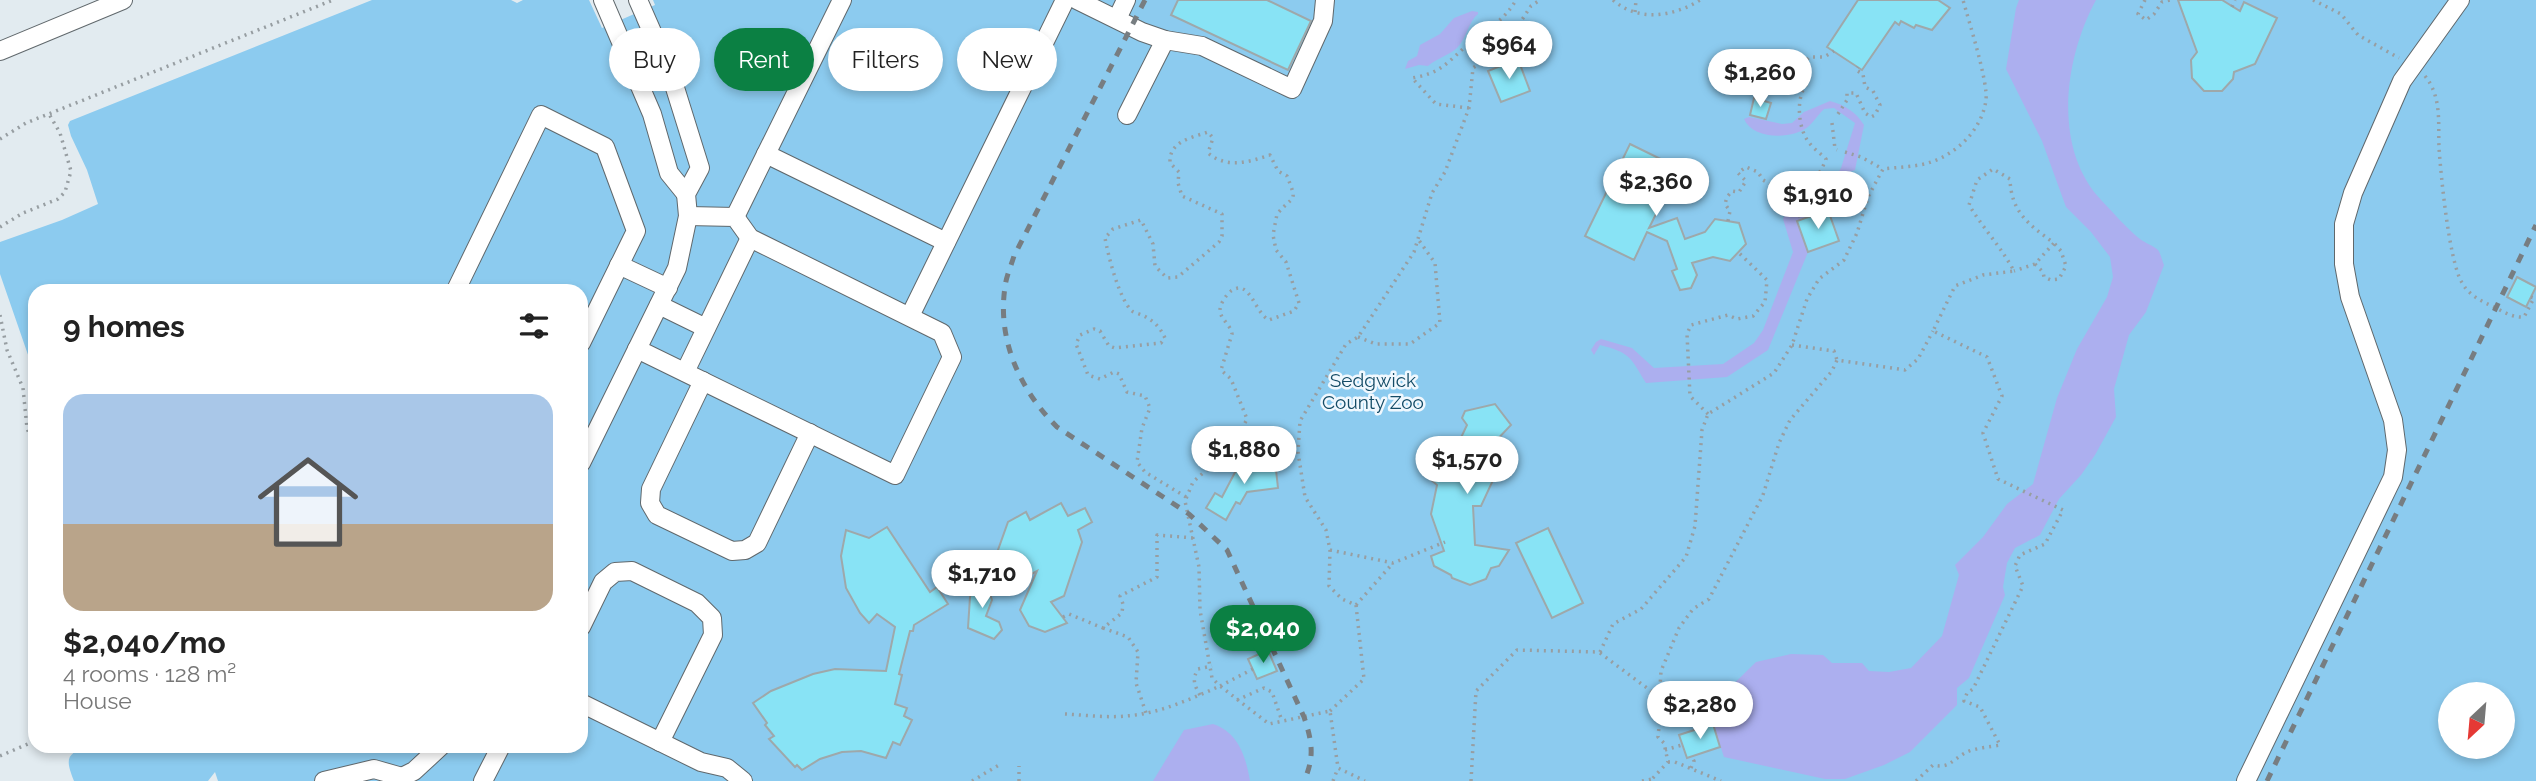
<!DOCTYPE html>
<meta charset="utf-8">
<style>
body{margin:0;font-family:Raleway,sans-serif;background:#f6f6f6;color:#222;height:100vh;display:flex;flex-direction:column;font-size:26px;white-space:nowrap}
*{box-sizing:border-box;margin:0}
p{font-size:23px;color:#767676}
.icon{flex:none;width:38px;height:38px;fill:none;stroke:currentColor;stroke-width:2;stroke-linecap:round;stroke-linejoin:round}
.map{position:relative;flex:1;overflow:hidden}
.side{position:absolute;left:28px;top:284px;width:560px;height:469px;display:flex;flex-direction:column;background:#fff;border-radius:21px;box-shadow:0 4px 10px #0003}
.side>*{flex:none}
.top-card{position:absolute;left:609px;top:28px;width:665px;height:63px;display:flex;gap:14px}
.needle{width:46px;rotate:206deg}
.fabs{position:absolute;left:2438px;top:682px;display:grid;gap:14px}
.fabs a{display:grid;place-items:center;width:77px;height:77px;border-radius:50%;background:#fff;box-shadow:0 4px 10px #0003;font-size:35px}
.price{position:absolute;translate:-50% -60px;padding:0 16px;border-radius:24px;background:#fff;color:#222;font-size:23px;line-height:46px;filter:drop-shadow(0 2px 4px #0008)}
.price::after{content:'';position:absolute;left:50%;top:42px;width:21px;height:16px;margin-left:-10px;background:inherit;clip-path:polygon(0 0,100% 0,50% 100%)}
.price.active{background:#0b8043;color:#fff}
ul{padding:0;list-style:none}
li{display:grid;align-content:center;gap:14px;height:371px;padding:0 35px}
li+li{border-top:2px solid #e0e0e0}
li span{display:grid;place-items:center;height:217px;border-radius:21px;color:#555}
li>.icon{margin-inline-start:auto}
span .icon{width:126px;height:126px;fill:#fffc;stroke-width:1}
li b{font-size:30px}
h2{display:flex;justify-content:space-between;align-items:center;height:84px;padding:0 35px;font-size:30px}
.pill{padding:0 24px;border-radius:32px;background:#fff;box-shadow:0 4px 10px #0003;font-size:24px;line-height:63px}
.pill.active{background:#0b8043;color:#fff}
.map>svg:first-child{display:block}
.green{fill:#8ccbef;fill-rule:evenodd}
.water{fill:#acafef}
.building{fill:#88e3f5;stroke:#9ea8aa;stroke-width:2}
.lines{fill:none;stroke-linecap:round;stroke-linejoin:round}
.minor-casing{stroke:#60686c;stroke-width:20}
.path{stroke:#979ea2;stroke-width:3.5;stroke-dasharray:2 5;stroke-linecap:butt}
.minor{stroke:#fff;stroke-width:18}
.rail{stroke:#777d81;stroke-width:5;stroke-dasharray:9 9;stroke-linecap:butt}
.labels{text-anchor:middle;stroke-width:5;stroke-linejoin:round;paint-order:stroke}
.park-label{font-size:19px;fill:#134b66;stroke:#f0f8fe}
</style>
<div class="map">
<svg width="2536" height="781" viewBox="0 0 2536 781">
<rect width="100%" height="100%" fill="#e2ebf0"/>
<path class="green" d="M372,0h139l6,3 6,-3h66l13,28 53,-23 -2,-5h1883v781h-2318l-3,-9 -7,9h-134c-9,-23 -8,-27 15,-35h492v-456h-546v85l-35,-101v-32l62,-22 36,-16 -11,-34 -16,-34 -3,-11 2,-4zM2450,695h52v52h-52z"/>
<g class="water">
<path d="M2019,0h77c-32,59 -44,149 6,201 12,12 24,27 38,38 5,4 14,7 18,11 3,4 4,11 6,15l-18,47 -17,23 -15,54 2,28 -21,38 -14,20 -22,24 -19,36 -25,13 -8,15 -4,24 2,8 -36,83 -12,10v17l-47,47 -26,13 -39,14h-20l-101,-22 -16,-48 48,-47 35,-8 32,1 9,8h30l7,8 20,1 22,-4 31,-32 17,-61 -4,-10 28,-28 24,-33 26,-20 24,-86 20,-49 30,-52 6,-20 -3,-20 -19,-25 -25,-25 -24,-66 -36,-72 10,-61z"/>
<path d="M1472,11l6,1v2c-10,8 -11,24 -21,34 -9,8 -20,10 -29,18l-9,-1 -14,4 3,-8 9,-5 3,-11 20,-11 14,-16z"/>
<path d="M1830,101c15,4 26,11 34,24l-9,45 -8,3 -19,37 -31,11 11,31 -40,98 -41,27 -81,6c-16,-26 -15,-30 -46,-38l-6,10 -3,-5 5,-8 5,-3 31,9 22,20 69,-4 31,-21 9,-13 30,-78 -10,-33c5,-12 24,-17 36,-17l22,-34 14,-45 -21,-15 -10,1c-5,5 -10,12 -15,17 -16,14 -56,14 -65,-7l5,-2 33,7 10,-1 12,-11z"/>
<path d="M1213,724c25,8 33,33 37,57h-97l31,-51z"/>
</g>
<g class="building">
<polygon points="1178,0 1267,0 1311,21 1288,70 1171,15"/>
<polygon points="1858,0 1938,0 1950,8 1932,30 1916,25 1914,28 1901,21 1899,25 1895,22 1862,70 1827,47"/>
<polygon points="2178,0 2222,0 2240,11 2244,2 2277,18 2255,64 2234,72 2233,79 2222,91 2204,91 2192,78 2191,60 2197,52"/>
<polygon points="1518,59 1530,91 1501,102 1488,71"/>
<polygon points="1754,98 1771,103 1766,119 1750,115"/>
<polygon points="1630,144 1679,168 1649,228 1677,218 1685,239 1705,232 1715,219 1739,223 1746,244 1730,261 1713,257 1692,263 1697,275 1691,288 1680,290 1672,271 1677,269 1667,241 1647,232 1634,260 1585,236"/>
<polygon points="1828,210 1839,241 1808,252 1797,221"/>
<polygon points="2517,277 2536,287 2526,307 2507,297"/>
<polygon points="1495,404 1511,425 1490,447 1502,461 1481,506 1473,506 1475,545 1509,550 1499,566 1491,568 1486,579 1470,585 1452,578 1451,575 1434,566 1431,556 1444,551 1431,514 1437,485 1429,478 1431,468 1449,457 1440,445 1458,444 1467,425 1462,418 1465,411"/>
<polygon points="1242,459 1252,464 1275,461 1278,488 1247,492 1240,504 1236,502 1226,520 1206,508 1215,493 1222,497"/>
<polygon points="1061,503 1068,516 1085,508 1092,522 1078,530 1082,542 1064,596 1051,602 1067,623 1045,632 1029,626 1020,610 1037,571 1007,587 993,564 1008,522 1026,512 1030,520"/>
<polygon points="887,527 930,592 937,587 948,604 914,625 913,631 910,631 899,674 902,675 895,704 907,708 904,716 912,720 900,745 893,742 886,758 861,751 842,752 820,759 802,770 797,765 795,767 769,739 774,736 765,725 767,723 753,703 771,691 813,674 835,669 886,671 895,627 877,614 869,623 860,613 846,588 841,556 846,530 869,538"/>
<polygon points="1548,528 1583,603 1552,618 1516,543"/>
<polygon points="981,568 992,600 986,616 999,622 1002,630 994,639 968,628 970,597"/>
<polygon points="1268,650 1277,671 1257,679 1248,659"/>
<polygon points="1713,724 1720,747 1687,758 1679,735"/>
</g>
<g class="lines">
<g class="minor-casing">
<g id="minor">
<polyline points="603,0 652,114 669,173 686,194"/>
<polyline points="1077,0 1142,32 1165,40 1202,46 1292,89 1323,21 1325,0"/>
<polyline points="1117,19 1126,0"/>
<polyline points="0,51 123,0"/>
<polyline points="1127,115 1165,40"/>
<polyline points="766,154 946,242"/>
<polyline points="735,217 842,0"/>
<polyline points="619,265 668,288"/>
<polyline points="456,290 541,115 605,147 636,231 581,343"/>
<polyline points="659,305 706,328"/>
<polyline points="910,316 1065,0"/>
<polyline points="637,349 895,475 952,357 942,333 750,238 735,217 688,216"/>
<polyline points="685,372 750,238"/>
<polyline points="703,381 651,489 650,503 657,515 732,551 745,550 757,543 810,433"/>
<polyline points="581,463 677,268 688,216 686,194 700,168 671,75 638,0"/>
<polyline points="581,627 603,582 615,572 632,571 697,603 712,618 713,635 660,742"/>
<polyline points="581,703 701,762 727,768 743,781"/>
<polyline points="324,781 374,769 402,777"/>
<polyline points="399,781 402,777 414,771 441,746"/>
<polyline points="483,781 501,746"/>
<polyline points="2246,781 2393,477 2397,450 2393,420 2350,297 2344,264 2344,224 2353,193 2402,81 2460,0"/>
</g>
</g>
<g class="path">
<path d="M1613,0c25,22 60,17 87,0"/>
<polyline points="2145,0 2138,14 2146,20 2154,14 2162,2 2170,0"/>
<polyline points="2313,0 2341,14 2358,35 2399,58"/>
<polyline points="2232,7 2235,0"/>
<polyline points="1635,12 1636,0"/>
<path d="M2425,76c17,21 13,47 14,72 2,29 10,110 22,133 7,14 20,20 33,26 10,5 19,11 30,10l10,-19 -3,-1"/>
<path d="M1469,108l-33,-4 -24,-26c5,-1 11,-2 16,-4 17,-5 31,-23 44,-33 17,-12 34,-23 44,-41"/>
<polyline points="1838,114 1847,100 1847,93 1856,93 1865,113 1871,117 1875,115 1880,105 1873,91 1865,87 1863,74 1856,70 1858,67"/>
<polyline points="1832,123 1835,149 1837,150"/>
<polyline points="0,139 26,123 333,0"/>
<polyline points="1845,152 1861,157 1883,169"/>
<polyline points="1791,196 1801,219"/>
<path d="M1728,221l2,-10 -5,-7 2,-7 5,-6 7,1 7,-11 -8,-8 8,-6 12,5 5,8 28,16c18,-6 28,-19 35,-37 -6,-6 -16,-13 -20,-21 -8,-14 -10,-42 1,-54l-2,-22 4,-5h15l10,-6"/>
<polyline points="0,227 23,213 58,199 65,192 71,171 60,133 49,114"/>
<polyline points="2035,264 2043,272 2044,277 2051,280 2059,279 2066,266 2061,251 2054,243"/>
<polyline points="0,315 7,350 23,388 27,428 35,450"/>
<polyline points="1358,337 1376,344 1410,344 1440,323 1435,263 1418,239"/>
<polyline points="1792,345 1834,351 1837,360"/>
<polyline points="1708,414 1690,396 1687,334 1691,325 1728,315 1737,319 1753,316 1765,302 1767,280 1739,253"/>
<path d="M1186,497l-41,-25 -8,-10 5,-34 8,-20 -5,-12 -18,-4 -8,-18 -5,-2 -14,7 -12,-4 -12,-31 4,-9 14,-6 6,2 9,15 6,2 46,-5 4,-5c-5,-11 -12,-18 -23,-23 -2,-1 -9,-3 -10,-4 -13,-12 -24,-56 -27,-73l8,-9 28,-9 12,24 2,22 12,12 11,-1 41,-35 3,-6v-22l-40,-18 -4,-13 1,-11 -9,-9c-1,-22 21,-25 38,-31l5,6 -5,15c19,16 41,9 62,2l8,16 9,5c11,28 7,18 -10,38l-4,21 3,15 10,12 13,41 -5,8 -25,9c-15,-8 -19,-42 -38,-29 -5,4 -11,13 -11,19 0,9 11,15 12,24l-11,36 10,9 16,40 -14,27"/>
<polyline points="1330,550 1393,563 1445,542"/>
<polyline points="1356,605 1393,563"/>
<polyline points="1063,617 1069,614 1103,628 1122,613 1123,604 1120,596 1157,577 1157,535 1194,538"/>
<polyline points="1103,628 1128,637 1138,652 1136,683 1146,713"/>
<polyline points="1600,653 1655,694 1661,708 1658,737 1664,743 1668,762 1652,779 1653,781"/>
<polyline points="1253,669 1220,686 1212,678 1200,610 1199,567 1185,501 1193,482 1233,446 1254,457 1298,452"/>
<polyline points="1655,694 1660,687 1661,671 1679,628 1693,609 1709,599 1763,495 1779,443 1790,420 1832,371 1837,360 1905,370 1918,359 1933,331"/>
<path d="M1200,695c-6,-10 -8,-16 -2,-26l14,-3"/>
<polyline points="1237,700 1264,688 1272,692 1282,721"/>
<polyline points="1330,711 1364,679 1356,605 1342,599 1329,586 1330,550 1326,530 1305,497 1298,452 1300,421 1346,344 1358,337 1414,252 1432,193 1445,172 1469,108 1473,68 1506,44 1531,6 1540,0"/>
<path d="M1065,714c20,1 41,4 61,2 32,-2 65,-17 94,-30l49,38 61,-13 8,57 27,13"/>
<polyline points="1665,750 1682,745"/>
<polyline points="0,756 35,741"/>
<polyline points="1668,762 1675,762 1721,781"/>
<polyline points="1691,768 1694,761 1692,757"/>
<polyline points="972,781 999,765"/>
<polyline points="1019,781 1019,766"/>
<polyline points="1333,781 1338,768"/>
<path d="M1471,781l5,-90 41,-41 83,2 13,-28 28,-15 45,-52 9,-31 7,-96 6,-16 66,-41 18,-28 15,-46 12,-20 25,-19 13,-27 11,-36 15,-28c15,-2 34,-2 48,-7 27,-9 51,-33 55,-62 2,-19 -17,-78 -23,-100"/>
<polyline points="1642,781 1652,779"/>
<path d="M1916,781l17,-16c16,4 19,-5 32,-12 9,-5 25,-6 35,-8l-20,-38 -16,-6 3,-8 6,-4 50,-103 -8,-20 5,-11 25,-11 18,-34 -65,-31 -15,-46 19,-37 -15,-39 -54,-26 22,-45 28,-11 31,-4c-13,-24 -31,-43 -45,-66l8,-25 16,-11 17,10c1,33 19,46 44,64l-19,21 -21,7"/>
</g>
<use href="#minor" class="minor"/>
<g class="rail">
<path d="M1145,0l-131,256c-3,10 -8,21 -9,31 -8,53 15,103 52,140l132,87 38,36 77,167c8,24 11,40 0,64"/>
<polyline points="2267,781 2536,225"/>
</g>
</g>
<g class="labels">
<g class="park-label">
<text x="1373" y="387">Sedgwick<tspan x="1373" dy="22">County Zoo</tspan></text>
</g>
</g>
</svg>
<div class="fabs">
<a><svg class="needle" viewBox="-14 -14 28 28"><path d="M0-13l5 13h-10z" fill="#e53935"/><path d="M0 13l5-13h-10z" fill="#767676"/></svg></a>
</div>
<b class="price" style="left:1509px;top:81px">$964</b>
<b class="price" style="left:1760px;top:109px">$1,260</b>
<b class="price" style="left:1656px;top:218px">$2,360</b>
<b class="price" style="left:1818px;top:231px">$1,910</b>
<b class="price" style="left:1244px;top:486px">$1,880</b>
<b class="price" style="left:1467px;top:496px">$1,570</b>
<b class="price" style="left:982px;top:610px">$1,710</b>
<b class="price active" style="left:1263px;top:665px">$2,040</b>
<b class="price" style="left:1700px;top:741px">$2,280</b>
<div class="top-card">
<a class="pill">Buy</a>
<a class="pill active">Rent</a>
<a class="pill">Filters</a>
<a class="pill">New</a>
</div>
<section class="side">
<h2>9 homes<svg class="icon" aria-label="filters" viewBox="0 0 24 24"><path d="M4 7h16M4 17h16"/><circle cx="9" cy="7" r="2"/><circle cx="15" cy="17" r="2"/></svg></h2>
<ul>
<li><span style="background:linear-gradient(#a9c7e8 60%,#b9a48a 0)"><svg class="icon" aria-label="home" viewBox="0 0 24 24"><path d="M3 11l9-7 9 7M6 9v11h12V9"/></svg></span><div><b>$2,040/mo</b><p>4 rooms · 128 m²</p><p>House</p></div></li>
</ul>
</section>
</div>
